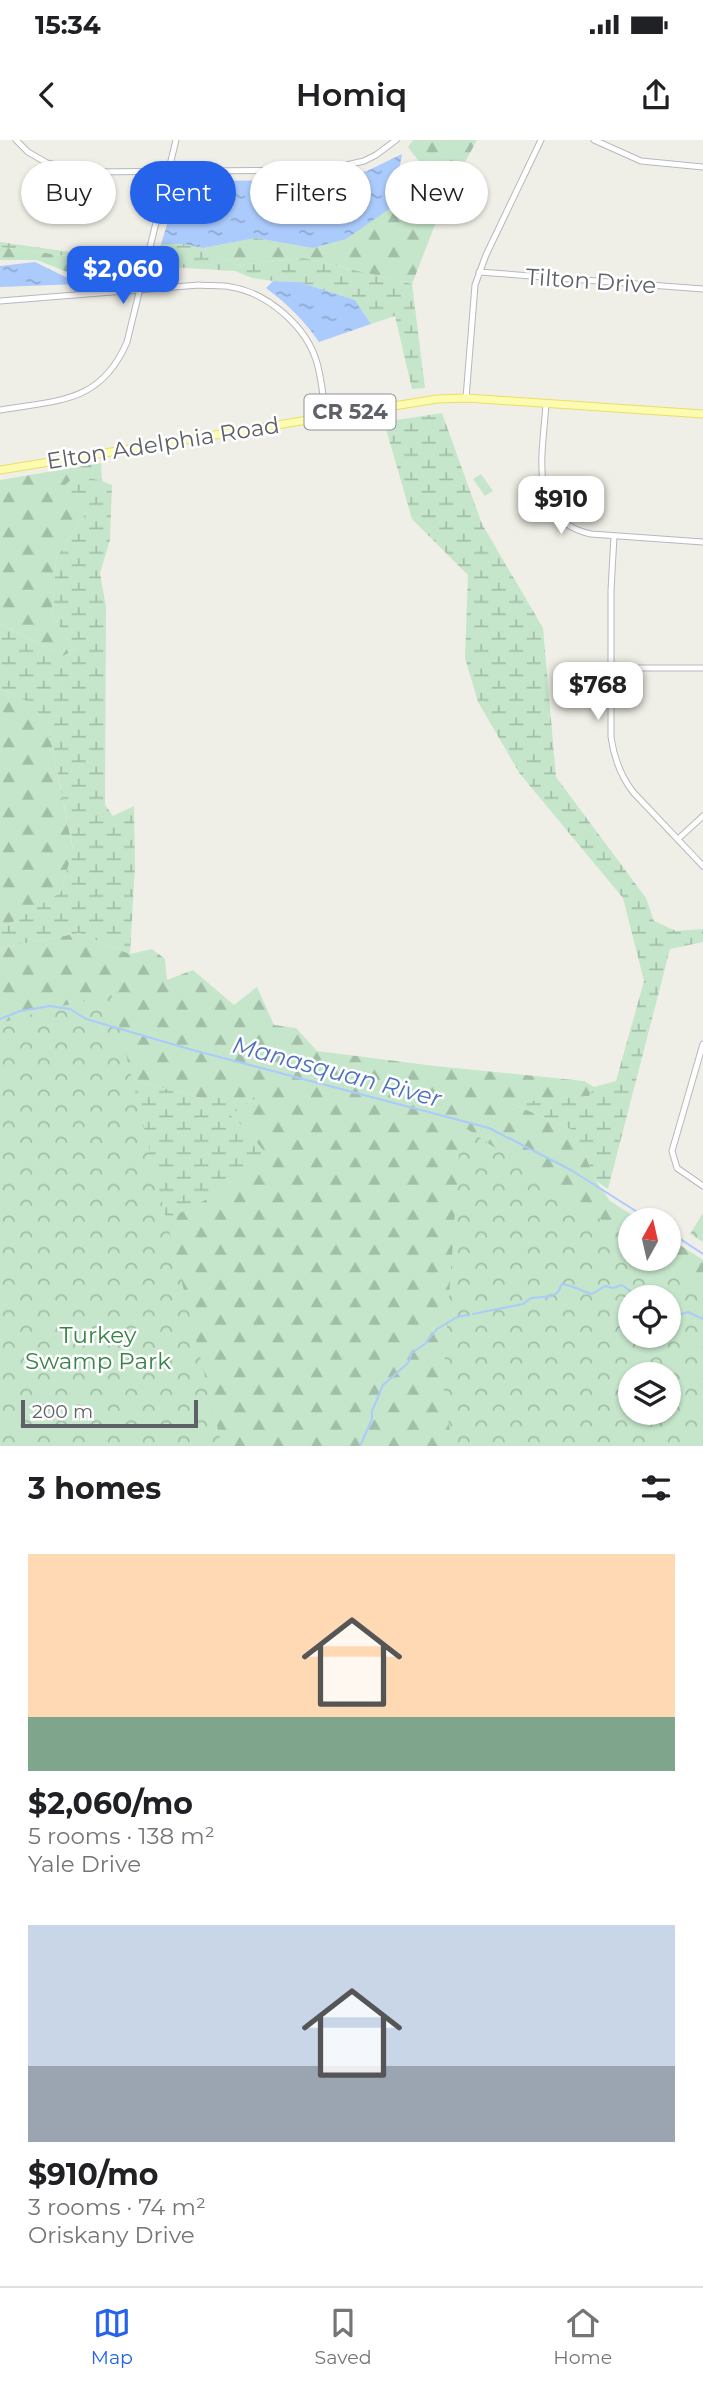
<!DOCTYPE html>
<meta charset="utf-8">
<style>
body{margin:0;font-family:Montserrat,sans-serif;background:#f2f2f2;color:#202124;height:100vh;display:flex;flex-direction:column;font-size:26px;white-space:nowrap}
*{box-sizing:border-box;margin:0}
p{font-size:23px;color:#757577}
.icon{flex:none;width:38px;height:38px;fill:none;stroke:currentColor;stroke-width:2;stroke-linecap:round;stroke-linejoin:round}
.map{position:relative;height:1306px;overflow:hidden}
.side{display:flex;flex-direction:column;background:#fff;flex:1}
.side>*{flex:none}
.hud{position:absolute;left:21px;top:21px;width:662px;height:63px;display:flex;gap:14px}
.needle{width:46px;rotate:8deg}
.controls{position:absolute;left:618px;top:1068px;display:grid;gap:14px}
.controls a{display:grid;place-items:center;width:63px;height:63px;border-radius:50%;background:#fff;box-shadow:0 2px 5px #0004;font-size:35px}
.scale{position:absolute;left:21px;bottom:18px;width:177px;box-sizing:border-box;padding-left:7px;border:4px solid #5e6167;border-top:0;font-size:19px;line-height:24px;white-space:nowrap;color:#5e6167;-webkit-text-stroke:5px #fff;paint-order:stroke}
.price{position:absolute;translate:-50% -60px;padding:0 16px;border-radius:14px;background:#fff;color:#222;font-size:23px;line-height:46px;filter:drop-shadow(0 2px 4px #0008)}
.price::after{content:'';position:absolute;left:50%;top:42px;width:21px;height:16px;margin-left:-10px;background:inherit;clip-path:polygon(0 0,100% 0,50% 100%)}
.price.selected{background:#2563eb;color:#fff}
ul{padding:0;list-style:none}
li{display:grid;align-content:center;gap:14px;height:371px;padding:0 28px}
li span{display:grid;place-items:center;height:217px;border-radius:0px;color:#555}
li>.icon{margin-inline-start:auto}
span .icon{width:126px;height:126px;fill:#fffc;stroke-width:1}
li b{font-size:30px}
h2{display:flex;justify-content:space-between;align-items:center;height:84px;padding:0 28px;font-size:30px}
.chip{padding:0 24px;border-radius:32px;background:#fff;box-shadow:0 2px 5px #0004;font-size:24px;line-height:63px}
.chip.selected{background:#2563eb;color:#fff}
.status{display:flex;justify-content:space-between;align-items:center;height:49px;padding:0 35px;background:#fff;direction:ltr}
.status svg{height:19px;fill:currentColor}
header{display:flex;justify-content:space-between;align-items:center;height:91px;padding:0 28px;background:#fff;font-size:32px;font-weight:600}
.dock{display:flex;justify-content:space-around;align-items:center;height:98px;border-top:2px solid #e0e0e0;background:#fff;font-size:19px;color:#757577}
.dock a{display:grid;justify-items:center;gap:4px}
.dock .selected{color:#2563eb}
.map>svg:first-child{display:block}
.grass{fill:#c5e6ca}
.forest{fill:url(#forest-firs);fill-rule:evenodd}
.wetland{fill:url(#wetland-marsh)}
.park{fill:url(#park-crowns);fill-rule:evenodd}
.water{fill:url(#water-ripples)}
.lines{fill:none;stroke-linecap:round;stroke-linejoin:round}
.stream{stroke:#abcbfc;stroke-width:2}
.minor-casing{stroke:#b7b8bd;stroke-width:7}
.major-casing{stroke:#eddd63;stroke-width:9}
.minor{stroke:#fff;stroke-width:5}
.major{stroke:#fcfcb0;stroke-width:7}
.labels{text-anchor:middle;stroke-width:5;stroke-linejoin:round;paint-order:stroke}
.shield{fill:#fff;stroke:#8e9095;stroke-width:2}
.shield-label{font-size:21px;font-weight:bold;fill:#5e6167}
.street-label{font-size:23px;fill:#5e6167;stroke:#fff}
.park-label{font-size:23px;fill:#388348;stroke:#fff}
.water-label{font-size:24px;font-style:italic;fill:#4d72c0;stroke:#fff}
</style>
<div class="status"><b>15:34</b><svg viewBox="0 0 49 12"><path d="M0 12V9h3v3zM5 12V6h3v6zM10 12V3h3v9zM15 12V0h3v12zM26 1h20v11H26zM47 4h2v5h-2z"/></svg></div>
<header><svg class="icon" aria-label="back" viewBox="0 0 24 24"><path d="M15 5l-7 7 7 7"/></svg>Homiq<svg class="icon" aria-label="share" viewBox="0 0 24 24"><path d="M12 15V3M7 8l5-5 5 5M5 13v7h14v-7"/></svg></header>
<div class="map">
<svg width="703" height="1306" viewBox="0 0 703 1306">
<defs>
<pattern id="forest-firs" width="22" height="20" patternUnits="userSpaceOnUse" patternTransform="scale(1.75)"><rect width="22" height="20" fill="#c5e6ca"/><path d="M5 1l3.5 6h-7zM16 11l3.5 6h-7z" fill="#a3bea8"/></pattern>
<pattern id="wetland-marsh" width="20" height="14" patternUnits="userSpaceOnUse" patternTransform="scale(1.75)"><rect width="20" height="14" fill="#c5e6ca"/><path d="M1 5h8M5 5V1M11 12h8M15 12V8" fill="none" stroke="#a3bea8"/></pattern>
<pattern id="park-crowns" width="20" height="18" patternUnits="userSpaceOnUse" patternTransform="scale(1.75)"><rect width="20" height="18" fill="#c5e6ca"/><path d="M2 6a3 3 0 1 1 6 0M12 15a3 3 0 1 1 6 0" fill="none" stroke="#a3bea8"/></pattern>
<pattern id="water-ripples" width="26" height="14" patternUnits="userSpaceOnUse" patternTransform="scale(1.75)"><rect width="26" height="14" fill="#abcbfc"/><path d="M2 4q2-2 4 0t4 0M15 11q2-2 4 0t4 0" fill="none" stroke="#8ea8d0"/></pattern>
</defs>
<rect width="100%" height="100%" fill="#f0efe7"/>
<polygon class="grass" points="481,334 493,351 485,356 473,339"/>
<g class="forest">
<polygon points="413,0 477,0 445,59 412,144 304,118 237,125 203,108 256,98 312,108 392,67 395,51 426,31 408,7"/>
<polygon points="0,107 77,117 138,120 131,140 80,137 37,120 0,120"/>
<polygon points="101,323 102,341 77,336 86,373 56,419 52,474 74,510 63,516 0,484 0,340"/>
<polygon points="0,549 33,564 49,591 73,710 61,752 8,785 0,786"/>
<path d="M79,793l51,21 22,-5 13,10 2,21 26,-10 41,35 23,-18 17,38 22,3 21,23 118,15 149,15 10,6 -5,9 -76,8 62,27 21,50 14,20 30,19h-10v38h38l1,-20 34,22v186l-35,-72h-38v38l13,34h-643v-239l245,-79 -16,-13 26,-16 -54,-1 -69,-18 -132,71v-203zM630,1157h38v38h-38z"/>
</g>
<g class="wetland">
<polygon points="0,102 77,113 158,115 161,104 184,104 203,108 237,125 304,118 412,144 425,248 412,249 395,176 371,184 355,160 299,142 273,141 252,138 235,131 170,127 138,120 77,117 0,107"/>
<polygon points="442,273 482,384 543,488 556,637 646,758 654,781 676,791 703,789 703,802 670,809 608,1049 596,1041 575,991 511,963 589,956 594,947 616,941 644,841 623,758 520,634 478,562 465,518 468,435 412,379 384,282"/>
<polygon points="76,335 102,341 112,345 110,400 100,433 106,467 105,665 113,676 134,666 135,726 130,814 79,793 0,808 0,786 8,785 61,752 73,709 49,591 33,564 0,549 0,484 63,516 74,510 52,474 56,419 86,373 64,346"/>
<polygon points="132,940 201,958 256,958 230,975 245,988 264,1011 229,1048 139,1094"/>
</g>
<g class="park">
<polygon points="111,853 222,1306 0,1306 0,883"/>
<path d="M461,985l169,114v19h29l44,30v158h-251l-9,-62zM630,1157h38v38h-38zM630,1234h38v38h-38z"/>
<polygon points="703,1073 703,1102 690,1094"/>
</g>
<g class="water">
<polygon points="402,14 392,67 346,99 312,108 256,98 203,108 184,104 161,104 178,49 190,41 329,40 367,31"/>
<polygon points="35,122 80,144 0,147 0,126"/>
<path d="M273,141l26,1 56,18 16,24 -52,18c-15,-22 -32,-38 -53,-54z"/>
</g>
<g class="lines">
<g class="stream">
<polyline points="0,879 20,871 50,866 70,869 86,879 189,909 489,988 571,1030 650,1080"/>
<polyline points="668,1091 703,1114"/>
<path d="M473,1174l50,-10 8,-6 21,-2 6,-4 4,-8c12,2 19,7 30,10l13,-8 8,2 9,-3 16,12"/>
<polyline points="668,1174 679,1175 688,1172 703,1179"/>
<polyline points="360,1306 372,1279 372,1271 383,1245 408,1223 412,1213 425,1204 437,1189 457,1177 468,1175"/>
</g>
<g class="minor-casing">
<g id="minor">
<polyline points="16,0 28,12 47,23 89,32 324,30 364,21 376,15 396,0"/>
<polyline points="594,0 641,21 703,27"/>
<polyline points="479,132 703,149"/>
<path d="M0,161l199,-16c11,1 22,0 32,2 37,6 76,40 86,76 5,17 6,36 9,53"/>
<polyline points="466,258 475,145 486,115 541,0"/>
<path d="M546,264c-3,49 -20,116 45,130l112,8"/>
<path d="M0,270c59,-10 101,-7 127,-68l49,-202"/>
<path d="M614,396l-3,54v147c3,21 9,38 22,55l70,74"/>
<polyline points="611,528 703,528"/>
<polyline points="678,699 703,676"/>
<polyline points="703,904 672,1011 677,1028 703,1046"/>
</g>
</g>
<g class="major-casing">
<polyline id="major" points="0,330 437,259 466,258 703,274"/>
</g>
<use href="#minor" class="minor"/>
<use href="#major" class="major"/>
</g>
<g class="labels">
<rect class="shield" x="304.5" y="254.5" width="91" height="35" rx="5"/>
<g class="shield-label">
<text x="350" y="279">CR 524</text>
</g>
<g class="street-label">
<text transform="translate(591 141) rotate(4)" y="8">Tilton Drive</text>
<text transform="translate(163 303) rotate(-9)" y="8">Elton Adelphia Road</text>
</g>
<g class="park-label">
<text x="98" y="1203">Turkey<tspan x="98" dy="26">Swamp Park</tspan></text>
</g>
<g class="water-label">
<text transform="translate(337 932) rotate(15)" y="8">Manasquan River</text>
</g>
</g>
</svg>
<div class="controls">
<a><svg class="needle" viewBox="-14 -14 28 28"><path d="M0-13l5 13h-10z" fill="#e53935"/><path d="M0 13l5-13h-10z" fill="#757577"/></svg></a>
<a><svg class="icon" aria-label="locate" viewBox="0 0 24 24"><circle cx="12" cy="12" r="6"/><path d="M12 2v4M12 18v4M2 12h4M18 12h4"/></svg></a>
<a><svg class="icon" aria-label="layers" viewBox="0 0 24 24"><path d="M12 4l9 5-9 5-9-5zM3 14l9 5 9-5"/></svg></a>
</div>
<div class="scale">200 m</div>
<b class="price selected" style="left:123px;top:166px">$2,060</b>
<b class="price" style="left:561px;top:396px">$910</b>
<b class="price" style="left:598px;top:582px">$768</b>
<div class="hud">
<a class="chip">Buy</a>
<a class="chip selected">Rent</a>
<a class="chip">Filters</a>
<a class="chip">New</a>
</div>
</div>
<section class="side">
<h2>3 homes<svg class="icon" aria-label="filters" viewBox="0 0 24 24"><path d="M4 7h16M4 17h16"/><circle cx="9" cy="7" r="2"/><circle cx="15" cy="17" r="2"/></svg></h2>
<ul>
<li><span style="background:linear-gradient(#ffd9b3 75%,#7fa58c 0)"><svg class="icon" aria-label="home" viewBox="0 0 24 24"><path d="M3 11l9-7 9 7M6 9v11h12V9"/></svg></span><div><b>$2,060/mo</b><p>5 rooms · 138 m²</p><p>Yale Drive</p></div></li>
<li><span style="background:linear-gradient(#c9d6e8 65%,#9aa5b1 0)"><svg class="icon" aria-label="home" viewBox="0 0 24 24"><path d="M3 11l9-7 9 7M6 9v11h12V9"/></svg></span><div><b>$910/mo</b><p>3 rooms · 74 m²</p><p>Oriskany Drive</p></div></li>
</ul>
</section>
<nav class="dock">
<a class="selected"><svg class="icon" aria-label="map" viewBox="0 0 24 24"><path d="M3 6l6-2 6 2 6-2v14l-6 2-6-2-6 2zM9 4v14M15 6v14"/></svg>Map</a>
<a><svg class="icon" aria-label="saved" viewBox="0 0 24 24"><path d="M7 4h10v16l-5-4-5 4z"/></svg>Saved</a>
<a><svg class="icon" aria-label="home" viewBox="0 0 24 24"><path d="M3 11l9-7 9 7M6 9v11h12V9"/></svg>Home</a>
</nav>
